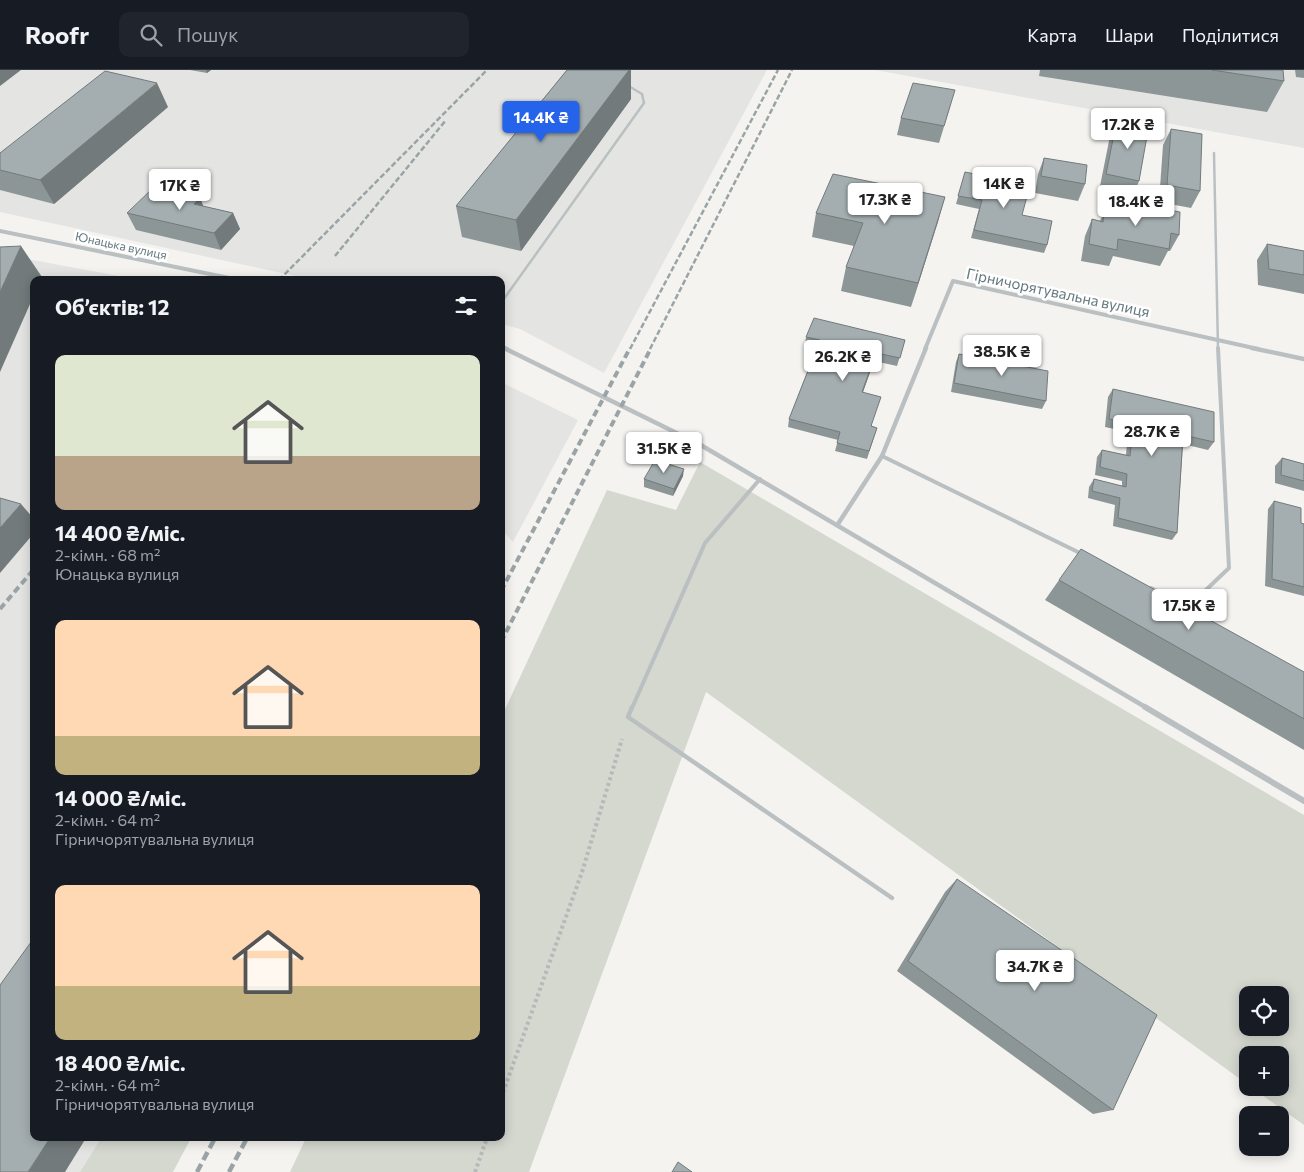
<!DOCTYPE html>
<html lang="uk">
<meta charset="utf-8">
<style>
body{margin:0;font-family:Commissioner,sans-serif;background:#20242c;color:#f1f3f6;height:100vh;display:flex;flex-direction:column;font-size:19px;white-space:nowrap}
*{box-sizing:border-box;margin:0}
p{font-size:16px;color:#9ea1a6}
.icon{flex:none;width:28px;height:28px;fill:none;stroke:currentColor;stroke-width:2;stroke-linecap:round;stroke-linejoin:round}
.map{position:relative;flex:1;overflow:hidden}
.sheet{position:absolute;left:30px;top:206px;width:475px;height:865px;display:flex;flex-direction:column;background:#171b24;border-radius:10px;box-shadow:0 2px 12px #0003}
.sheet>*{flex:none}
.buttons{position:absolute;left:1239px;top:916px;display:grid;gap:10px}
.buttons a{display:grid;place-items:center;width:50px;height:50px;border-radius:10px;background:#171b24;box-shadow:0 2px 12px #0003;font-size:25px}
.price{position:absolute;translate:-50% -42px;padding:0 11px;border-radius:5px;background:#fff;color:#222;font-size:16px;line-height:32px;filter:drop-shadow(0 1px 2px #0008)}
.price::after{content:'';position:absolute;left:50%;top:30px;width:15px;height:11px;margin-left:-8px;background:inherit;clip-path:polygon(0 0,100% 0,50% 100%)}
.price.on{background:#2563eb;color:#fff}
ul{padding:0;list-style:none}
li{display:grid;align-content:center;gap:10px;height:265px;padding:0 25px}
li span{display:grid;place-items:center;height:155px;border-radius:10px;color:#555}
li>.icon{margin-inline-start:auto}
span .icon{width:90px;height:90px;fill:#fffc;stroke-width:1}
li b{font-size:21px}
h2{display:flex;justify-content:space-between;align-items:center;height:60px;padding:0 25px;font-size:21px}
header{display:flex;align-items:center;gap:30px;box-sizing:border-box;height:70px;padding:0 25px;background:#171b24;border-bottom:1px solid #363941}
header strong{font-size:24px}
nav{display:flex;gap:28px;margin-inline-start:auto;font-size:18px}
.search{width:350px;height:45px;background:#20242c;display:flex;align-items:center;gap:12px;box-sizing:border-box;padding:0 18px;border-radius:10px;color:#9ea1a6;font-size:19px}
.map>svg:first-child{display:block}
.built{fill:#e4e5e3}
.green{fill:#d4d8cf;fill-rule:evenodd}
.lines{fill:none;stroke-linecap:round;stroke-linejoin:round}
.path{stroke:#b5b9ba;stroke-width:4;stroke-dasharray:3 3;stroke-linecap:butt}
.lane-far2{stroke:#bac0c2;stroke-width:2.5}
.lane-far1{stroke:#bac0c2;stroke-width:4}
.lane{stroke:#bac0c2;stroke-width:4.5}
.street-far2{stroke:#bac0c2;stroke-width:4}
.street-far1{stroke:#bac0c2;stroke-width:4.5}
.street{stroke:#bac0c2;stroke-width:6}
.rail-far2{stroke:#9aa4a6;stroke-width:2.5;stroke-dasharray:5.5 2.5;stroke-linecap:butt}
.rail-far1{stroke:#9aa4a6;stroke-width:4;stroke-dasharray:7 4;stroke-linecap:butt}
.rail{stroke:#9aa4a6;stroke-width:4.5;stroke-dasharray:9 4.5;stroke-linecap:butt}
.wall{fill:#8d9697}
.shaded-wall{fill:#737a7b}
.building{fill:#a4aeb0;stroke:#737a7b}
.labels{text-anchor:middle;stroke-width:5;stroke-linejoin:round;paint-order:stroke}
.far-street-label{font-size:12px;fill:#64797f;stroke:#fff}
.street-label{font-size:15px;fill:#64797f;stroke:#fff}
</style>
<header>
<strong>Roofr</strong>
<div class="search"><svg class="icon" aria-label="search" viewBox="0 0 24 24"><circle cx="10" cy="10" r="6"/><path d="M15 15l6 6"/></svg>Пошук</div>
<nav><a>Карта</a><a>Шари</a><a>Поділитися</a></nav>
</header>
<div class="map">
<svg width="1304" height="1102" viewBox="0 0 1304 1102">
<rect width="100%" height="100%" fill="#f4f3f0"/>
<g class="built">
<polygon points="0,0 767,0 604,303 520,259 501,254 501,210 314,210 0,142"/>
<polygon points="875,0 1304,0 1304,78"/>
<polygon points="0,184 141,210 34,210 34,1068 101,1068 80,1102 0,1102"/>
<polygon points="501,312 578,350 513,472 501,459"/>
</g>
<g class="green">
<path d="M700,392l604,353v310l-52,-37h28v-33h-32l-1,29 -541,-392 -177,480h-239l16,-34h195v-420l106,-228 69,20zM1248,925h32v33h-32z"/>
<polygon points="101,1068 191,1068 173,1102 80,1102"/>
</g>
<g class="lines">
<g class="path">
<polyline points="501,1028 582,802 622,669"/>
<polyline points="475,1102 487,1068"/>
</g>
<g class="lane-far2">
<polyline points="1214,83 1218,279"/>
<polyline points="501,233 644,33 642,24 627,15"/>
</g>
<g class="lane-far1">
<polyline points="882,386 1082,484"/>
<polyline points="1151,518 1189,536 1229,498 1218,278"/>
<polyline points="632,638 705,473 760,409"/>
</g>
<polyline class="lane" points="632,637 628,647 892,828"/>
<g class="street-far2">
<polyline points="0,161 239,210"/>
<polyline points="501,276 507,279"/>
<polyline points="925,279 953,211 1258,279"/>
</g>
<g class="street-far1">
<polyline points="504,278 699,374 1147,638"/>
<polyline points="1252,278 1304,289"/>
<polyline points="838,454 882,386 926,278"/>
</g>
<polyline class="street" points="1145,637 1304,731"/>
<g class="rail-far2">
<polyline points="335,186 446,50"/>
<polyline points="279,210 487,0"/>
<polyline points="630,279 778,0"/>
<polyline points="650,279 792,0"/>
</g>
<g class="rail-far1">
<polyline points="501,521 630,278"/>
<polyline points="0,539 34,499"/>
<polyline points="501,572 651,278"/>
</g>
<g class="rail">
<polyline points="197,1102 215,1068"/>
<polyline points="229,1102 247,1068"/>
</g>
</g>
<g class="wall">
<polygon points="190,0 211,0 207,3"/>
<polygon points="567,0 631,0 631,29 521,181 462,167 456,136"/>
<polygon points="1040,0 1283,0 1284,11 1267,42 1039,6"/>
<polygon points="1295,0 1304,0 1304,8 1296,7"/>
<polygon points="168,37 54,134 0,120 0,83"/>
<polygon points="950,37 939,73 897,65 901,48"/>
<polygon points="1117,49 1139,111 1132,128 1099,121 1110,66"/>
<polygon points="1171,59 1200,121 1191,138 1159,132 1163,75"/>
<polygon points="1044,88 1085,114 1078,131 1035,123 1038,104"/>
<polygon points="965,102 1022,145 1047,175 1044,183 971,168 979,139 956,134"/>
<polygon points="945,127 911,237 841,221 846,197 854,176 812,167 816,143"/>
<polygon points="200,128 203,136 233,143 240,159 221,180 136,160 127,143"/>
<polygon points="1128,132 1179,165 1170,181 1168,181 1160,196 1113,186 1109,196 1081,191 1085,166 1092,149 1100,151 1104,142 1122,146"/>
<polygon points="1267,174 1304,181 1304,224 1258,215 1257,190"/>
<polygon points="806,267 905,270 897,296 874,291 863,322 872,356 877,358 867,389 835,381 838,370 788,357 789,349 817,278 805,275"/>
<polygon points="959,284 1046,331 1042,339 951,322 956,292"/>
<polygon points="1113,319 1214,372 1208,380 1183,374 1177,463 1172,470 1113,456 1115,435 1088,428 1089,417 1094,409 1122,416 1122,411 1095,405 1097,387 1102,380 1126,385 1128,362 1105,357 1108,327"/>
<polygon points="1282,388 1304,394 1304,421 1275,413 1275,396"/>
<polygon points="683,406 673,426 644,417 644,409"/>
<polygon points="1274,431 1301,453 1304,454 1304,526 1265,516 1268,439"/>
<polygon points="1059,510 1304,602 1304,680 1045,530"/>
<polygon points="957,809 1113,1040 1093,1044 897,901 945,822"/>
</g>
<g class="shaded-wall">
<polygon points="0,0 21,0 0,16"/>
<polygon points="206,0 211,0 207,3"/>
<polygon points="629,0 631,0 631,29 521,181 516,150"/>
<polygon points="157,13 168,37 54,134 40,110"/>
<polygon points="945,127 938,152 911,237 918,213"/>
<polygon points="200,128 207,145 194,134"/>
<polygon points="233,143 240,159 221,180 214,163"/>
<polygon points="21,176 42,207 40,210 34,210 34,225 0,302 0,222"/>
<polygon points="876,283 874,291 860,330 862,322"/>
<polygon points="684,399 683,406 673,426 674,419"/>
<polygon points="21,434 34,449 34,463 0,503 0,458"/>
<polygon points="50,1068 86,1068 65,1102 28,1102"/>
</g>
<g class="building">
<polygon points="567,0 629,0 516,150 456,136"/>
<polygon points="1212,0 1283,0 1284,11"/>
<polygon points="105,1 157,13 40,110 0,100 0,83"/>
<polygon points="913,13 955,20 944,56 901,48"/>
<polygon points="1117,49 1149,55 1139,111 1106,104"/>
<polygon points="1171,59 1202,64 1200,121 1167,115"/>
<polygon points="1044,88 1087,95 1085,114 1041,106"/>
<polygon points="965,102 1030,115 1022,145 1052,151 1047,175 974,160 982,130 958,126"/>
<polygon points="833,104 945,127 918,213 846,197 863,153 816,143"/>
<polygon points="153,118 200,128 194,134 233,143 214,163 127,143"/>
<polygon points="1128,132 1180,142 1179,165 1171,163 1169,179 1118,169 1117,180 1089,174 1092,149 1103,152 1104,142 1126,146"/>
<polygon points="1267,174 1304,181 1304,205 1269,199"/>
<polygon points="21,176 0,222 0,177"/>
<polygon points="814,248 905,270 900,288 876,283 862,322 881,327 871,356 877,358 869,381 837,373 840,362 789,349 820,270 806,267"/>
<polygon points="959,284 1048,301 1046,331 954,313"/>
<polygon points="1113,319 1214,342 1214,372 1183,365 1177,463 1118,448 1120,428 1092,421 1094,409 1126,417 1127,404 1100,397 1102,380 1130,386 1133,354 1109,349"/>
<polygon points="1282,388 1304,394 1304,411 1281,405"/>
<polygon points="655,390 684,399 674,419 644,409"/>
<polygon points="0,428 21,434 0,458"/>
<polygon points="1274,431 1301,438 1301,453 1304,454 1304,517 1272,509"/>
<polygon points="1081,479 1304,602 1304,649 1059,510"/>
<polygon points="957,809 1157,945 1113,1040 908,891"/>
<polygon points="34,868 34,1068 50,1068 28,1102 0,1102 0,915"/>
<polygon points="678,1092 692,1102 672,1102"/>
</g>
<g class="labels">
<g class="far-street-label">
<text transform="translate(121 176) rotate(12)" y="4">Юнацька вулиця</text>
</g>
<g class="street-label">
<text transform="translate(1058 223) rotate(12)" y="5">Гірничорятувальна вулиця</text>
</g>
</g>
</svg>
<div class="buttons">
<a><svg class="icon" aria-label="locate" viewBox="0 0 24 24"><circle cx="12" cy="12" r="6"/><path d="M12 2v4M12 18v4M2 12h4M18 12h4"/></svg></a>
<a>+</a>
<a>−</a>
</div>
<b class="price on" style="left:541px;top:73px">14.4K ₴</b>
<b class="price" style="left:1128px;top:80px">17.2K ₴</b>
<b class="price" style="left:1004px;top:139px">14K ₴</b>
<b class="price" style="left:180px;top:141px">17K ₴</b>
<b class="price" style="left:885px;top:155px">17.3K ₴</b>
<b class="price" style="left:1136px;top:157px">18.4K ₴</b>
<b class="price" style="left:1002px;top:307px">38.5K ₴</b>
<b class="price" style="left:843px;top:312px">26.2K ₴</b>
<b class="price" style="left:1152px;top:387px">28.7K ₴</b>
<b class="price" style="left:664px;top:404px">31.5K ₴</b>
<b class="price" style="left:1189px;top:561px">17.5K ₴</b>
<b class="price" style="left:1035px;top:922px">34.7K ₴</b>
<section class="sheet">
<h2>Об’єктів: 12<svg class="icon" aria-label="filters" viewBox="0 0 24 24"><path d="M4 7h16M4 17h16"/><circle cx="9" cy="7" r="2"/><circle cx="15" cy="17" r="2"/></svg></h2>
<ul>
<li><span style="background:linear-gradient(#dfe7d0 65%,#b9a48a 0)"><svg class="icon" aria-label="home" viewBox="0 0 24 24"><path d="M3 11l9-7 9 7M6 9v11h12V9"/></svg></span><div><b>14 400 ₴/міс.</b><p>2-кімн. · 68 m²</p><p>Юнацька вулиця</p></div></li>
<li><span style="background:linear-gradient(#ffd9b3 75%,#c2b280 0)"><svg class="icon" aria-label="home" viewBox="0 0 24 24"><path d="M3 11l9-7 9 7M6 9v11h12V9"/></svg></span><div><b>14 000 ₴/міс.</b><p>2-кімн. · 64 m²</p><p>Гірничорятувальна вулиця</p></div></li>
<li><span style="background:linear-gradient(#ffd9b3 65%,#c2b280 0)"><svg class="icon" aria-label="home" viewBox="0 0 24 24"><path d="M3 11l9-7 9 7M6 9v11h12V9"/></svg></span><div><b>18 400 ₴/міс.</b><p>2-кімн. · 64 m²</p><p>Гірничорятувальна вулиця</p></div></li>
</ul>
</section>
</div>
